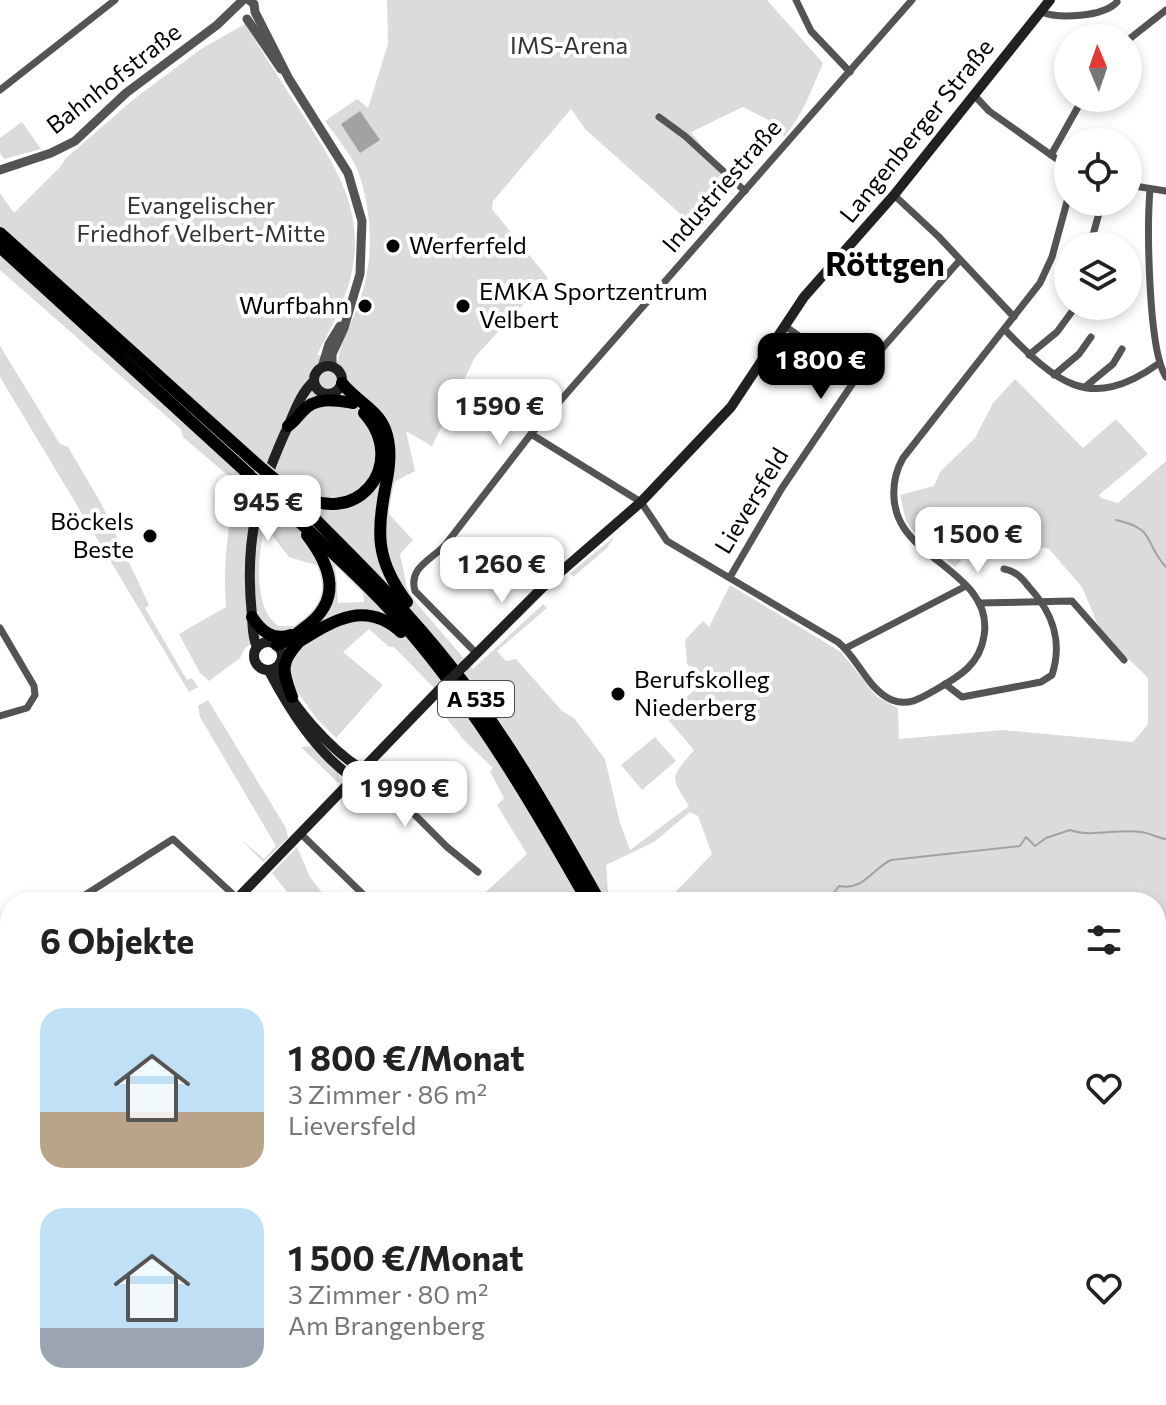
<!DOCTYPE html>
<html lang="de">
<meta charset="utf-8">
<style>
body{margin:0;font-family:Commissioner,sans-serif;background:#f6f6f6;color:#222;height:100vh;display:flex;flex-direction:column;font-size:30px;white-space:nowrap}
*{box-sizing:border-box;margin:0}
p{font-size:26px;color:#767676}
.icon{flex:none;width:44px;height:44px;fill:none;stroke:currentColor;stroke-width:2;stroke-linecap:round;stroke-linejoin:round}
.map{position:relative;flex:1;overflow:hidden}
.sheet{position:absolute;left:0px;top:892px;width:1166px;height:514px;display:flex;flex-direction:column;background:#fff;border-radius:32px 32px 0 0;box-shadow:0 4px 12px #0003}
.sheet>*{flex:none}
.needle{width:52px;rotate:358deg}
.fabs{position:absolute;left:1054px;top:24px;display:grid;gap:16px}
.fabs a{display:grid;place-items:center;width:88px;height:88px;border-radius:50%;background:#fff;box-shadow:0 4px 12px #0003;font-size:40px}
.price{position:absolute;translate:-50% -68px;padding:0 18px;border-radius:16px;background:#fff;color:#222;font-size:26px;line-height:52px;filter:drop-shadow(0 2px 4px #0008)}
.price::after{content:'';position:absolute;left:50%;top:48px;width:24px;height:18px;margin-left:-12px;background:inherit;clip-path:polygon(0 0,100% 0,50% 100%)}
.price.active{background:#000;color:#fff}
ul{padding:0;list-style:none}
li{display:flex;align-items:center;gap:24px;height:200px;padding:0 40px}
li span{display:grid;place-items:center;flex:none;width:224px;height:160px;border-radius:24px;color:#555}
li>.icon{margin-inline-start:auto}
span .icon{width:96px;height:96px;fill:#fffc;stroke-width:1}
li b{font-size:34px}
h2{display:flex;justify-content:space-between;align-items:center;height:96px;padding:0 40px;font-size:34px}
.map>svg:first-child{display:block}
.green{fill:#dbdbdb;fill-rule:evenodd}
.water{fill:#a2a2a2}
.lines{fill:none;stroke-linecap:round;stroke-linejoin:round}
.stream{stroke:#a2a2a2;stroke-width:2}
.motorway-casing{stroke:#dbdbdb;stroke-width:15}
.minor{stroke:#545454;stroke-width:7}
.tertiary{stroke:#545454;stroke-width:9}
.secondary{stroke:#212121;stroke-width:10}
.motorway{stroke:#000;stroke-width:12}
.motorway-bridge-casing{stroke:#dbdbdb;stroke-width:15;stroke-linecap:butt}
.secondary-bridge{stroke:#212121;stroke-width:10}
.motorway-bridge{stroke:#000;stroke-width:12}
.poi-dot{fill:#000;stroke:#fff;stroke-width:3}
.labels{text-anchor:middle;stroke-width:8;stroke-linejoin:round;paint-order:stroke}
.shield{fill:#fff;stroke:#4c4c4c;stroke-width:2}
.shield-label{font-size:22px;font-weight:bold;fill:#000}
.park-label{font-size:24px;fill:#323232;stroke:#fff}
.street-label{font-size:24px;fill:#000;stroke:#fff}
.poi-label{font-size:24px;fill:#000;stroke:#fff;text-anchor:start}
.district-label{font-size:32px;font-weight:bold;fill:#000;stroke:#fff}
</style>
<div class="map">
<svg width="1166" height="1405" viewBox="0 0 1166 1405">
<rect width="100%" height="100%" fill="#fff"/>
<g class="green">
<path d="M387,0h380l56,63c-11,26 -20,52 -39,74l-10,-14 -31,-16 -52,25 40,53 -37,41 -109,-97 -14,-20 -78,92 -1,8 56,69 -73,79 -43,89 -26,-15 9,40 -21,11 -7,30 26,28 -13,14 7,34 5,10 61,71 70,-65 4,4 -50,43 9,10 10,-2 46,52 12,7 31,41 15,64 10,27 59,-44c-20,-31 -18,-28 5,-56l-29,-34 44,-39 -22,-13 -2,-24 18,-19 6,6 21,-42 111,67 36,45 21,11 1,31 103,-9 131,12 15,-18v-46l-47,-46 -19,-45 -33,-38 -64,-12 -30,30 -42,-36 -7,-10 -6,-26 34,-9 6,-14 35,-34 18,-35 22,-24 68,69 33,-29 32,35 -49,41 2,3 17,5 48,-42v544l-10,1v-104h-490l46,-48 -14,-38 -8,-4 -36,30 -48,23 2,27 5,10h-138l52,-48 -30,-49 7,-7 -14,-27 3,-3 -29,-28 -21,-26 -10,-27 -39,-40h-5l-20,-18 -26,23 40,33 -47,53 -20,-20 -27,-38c3,-21 3,-40 -20,-49l-24,17 -5,10 -31,23 -9,-8 -21,-39 47,-27c-3,-39 1,-75 9,-113l-8,-11 3,-2 -4,-7 -43,-37 -2,-8 -181,-159v-77l14,20 47,-47 4,-7 69,-60 67,-50 44,-25c18,29 37,59 56,88 32,51 64,95 51,159 -6,30 -21,57 -35,84l21,6c3,-25 16,-40 23,-64 13,-40 11,-83 -2,-123 -7,-19 -22,-36 -34,-53l32,-22 11,9 20,-64zM265,526l24,31 30,9 4,23 -3,18 -26,19h-16c-4,-4 -10,-10 -12,-15 -11,-24 -7,-62 -1,-85zM335,563l28,27 1,12 -26,1z"/>
<polygon points="22,122 41,149 4,159 0,153 0,138"/>
<polygon points="0,346 60,444 68,447 102,505 149,605 145,608 187,680 192,678 198,687 189,692 0,377"/>
<polygon points="614,537 607,548 573,577 570,573"/>
<polygon points="208,700 286,828 288,838 263,862 242,840 264,859 276,846 200,717 198,706"/>
<polygon points="655,737 676,761 642,790 621,765"/>
<polygon points="313,746 338,772 340,781 338,783 301,747"/>
<polygon points="297,847 310,877 329,902 295,902 272,873"/>
<polygon points="1156,1255 1166,1257 1166,1348 1156,1347"/>
<polygon points="1156,1362 1166,1365 1166,1405 1126,1405 1128,1396 1156,1396"/>
<polygon points="482,1396 531,1396 532,1405 487,1405"/>
<polygon points="1074,1396 1115,1396 1113,1405 1078,1405"/>
</g>
<polygon class="water" points="360,111 380,140 360,153 341,124"/>
<g class="lines">
<g class="stream">
<path d="M1116,520c41,9 27,22 50,47"/>
<path d="M827,902l12,-16c25,5 33,-17 52,-26l129,-14 6,-9 9,9 11,-8 24,-8c20,8 49,-2 71,2 9,1 16,6 25,7"/>
<polyline points="1156,1372 1164,1405"/>
</g>
<g class="motorway-casing">
<g id="motorway">
<polyline points="0,233 259,466"/>
<polyline points="0,247 255,480"/>
<path d="M342,383c13,17 35,26 43,46 7,18 5,37 1,55 -10,49 -10,77 21,118"/>
<path d="M288,426c6,-4 9,-9 14,-14 13,-16 33,-12 51,-9"/>
<path d="M277,481c59,60 120,117 172,183 59,73 105,157 151,238"/>
<path d="M294,491c60,42 117,-26 70,-78"/>
<path d="M273,497c50,48 102,92 146,146 66,80 118,169 169,259"/>
<path d="M252,617c10,15 21,24 39,18"/>
<path d="M277,645c10,-3 18,-10 27,-17 38,-27 29,-59 3,-93"/>
<path d="M292,646c36,-22 71,-49 109,-14"/>
<path d="M292,697c-9,-25 -13,-33 6,-54"/>
<polyline points="862,1396 866,1405"/>
<polyline points="874,1396 877,1405"/>
</g>
</g>
<g class="minor">
<polyline points="796,0 811,31 850,72"/>
<path d="M1041,12c18,7 62,5 76,-10"/>
<polyline points="1128,40 1166,10"/>
<polyline points="0,90 115,0"/>
<polyline points="974,95 989,111 1068,167"/>
<polyline points="659,117 685,136 745,191"/>
<polyline points="1051,155 1083,98"/>
<polyline points="1128,185 1166,191"/>
<path d="M1150,189c-3,37 -2,161 16,188"/>
<polyline points="894,195 939,237 1014,317"/>
<polyline points="1090,246 1102,202"/>
<polyline points="785,326 857,377"/>
<path d="M1005,330c51,52 84,83 153,34"/>
<polyline points="1029,355 1057,332 1076,306"/>
<polyline points="1054,375 1079,354 1091,337"/>
<polyline points="1085,387 1113,364 1122,349"/>
<path d="M531,434l110,68 26,39 171,101c20,16 30,48 54,58 17,7 31,-3 45,-11 23,-13 43,-25 47,-53 9,-53 -56,-71 -80,-108 -14,-21 -13,-49 -1,-70l137,-175 12,-26 16,-59"/>
<polyline points="730,577 782,488 857,377 960,260"/>
<polyline points="979,603 1072,601 1124,660"/>
<polyline points="0,628 34,686 35,695 27,708 0,716"/>
<polyline points="846,648 966,586"/>
<path d="M477,654l-62,-63c-7,-24 17,-31 31,-47l85,-110 381,-434"/>
<path d="M945,684l17,13 79,-15 11,-7c11,-34 1,-62 -23,-88 -7,-9 -13,-16 -25,-18"/>
<polyline points="363,770 400,800 447,847 478,872"/>
<polyline points="354,779 383,786"/>
<polyline points="301,834 371,902"/>
<polyline points="74,902 173,839 237,898"/>
<polyline points="0,948 10,942"/>
<polyline points="0,1267 10,1284"/>
<polyline points="66,1396 70,1405"/>
<polyline points="240,1396 243,1405"/>
<polyline points="311,1396 317,1405"/>
<polyline points="344,1396 349,1405"/>
<polyline points="377,1396 382,1405"/>
<polyline points="409,1396 414,1405"/>
<polyline points="442,1396 447,1405"/>
<polyline points="472,1396 475,1405"/>
<polyline points="321,1405 337,1396"/>
</g>
<g class="tertiary">
<polyline points="249,0 254,4 255,12 289,79 348,173 362,221 360,274 344,328 332,354 332,366"/>
<polyline points="247,19 281,69"/>
<polyline points="0,170 51,153 75,141 126,93 217,25 243,0"/>
<polyline points="322,367 329,344 340,326"/>
</g>
<g class="secondary">
<circle cx="328" cy="380" r="14"/>
<circle cx="268" cy="656" r="14"/>
<path d="M257,647c-5,-11 -4,-19 -5,-31 -8,-76 5,-123 37,-192 7,-16 12,-31 25,-43"/>
<polyline points="464,666 542,588 641,502 731,407 804,297 894,195 1050,0"/>
<path d="M276,668c10,34 57,84 87,102"/>
<path d="M269,671c21,40 47,81 85,108"/>
<polyline points="234,902 441,688"/>
<polyline points="0,1064 10,1080"/>
<polyline points="0,1143 10,1133"/>
<polyline points="1156,1356 1166,1359"/>
<polyline points="1121,1405 1123,1396"/>
</g>
<use href="#motorway" class="motorway"/>
<g class="motorway-bridge-casing">
<g id="motorway-bridge">
<polyline points="259,466 277,481"/>
<polyline points="255,480 273,497"/>
</g>
</g>
<polyline class="secondary-bridge" points="441,688 464,666"/>
<use href="#motorway-bridge" class="motorway-bridge"/>
</g>
<g class="poi-dot">
<circle cx="393" cy="246" r="8"/>
<circle cx="365" cy="306" r="8"/>
<circle cx="463" cy="306" r="8"/>
<circle cx="150" cy="536" r="8"/>
<circle cx="618" cy="694" r="8"/>
</g>
<g class="labels">
<rect class="shield" x="438" y="681" width="76" height="36" rx="6"/>
<g class="shield-label">
<text x="476" y="707">A 535</text>
</g>
<g class="park-label">
<text x="569" y="54">IMS-Arena</text>
<text x="201" y="214">Evangelischer<tspan x="201" dy="28">Friedhof Velbert-Mitte</tspan></text>
</g>
<g class="street-label">
<text transform="translate(114 79) rotate(-38)" y="8">Bahnhofstraße</text>
<text transform="translate(917 131) rotate(-51)" y="8">Langenberger Straße</text>
<text transform="translate(722 186) rotate(-49)" y="8">Industriestraße</text>
<text transform="translate(752 501) rotate(-59)" y="8">Lieversfeld</text>
</g>
<g class="poi-label">
<text x="409" y="254">Werferfeld</text>
<text x="479" y="300">EMKA Sportzentrum<tspan x="479" dy="28">Velbert</tspan></text>
<text x="349" y="314" text-anchor="end">Wurfbahn</text>
<text x="134" y="530" text-anchor="end">Böckels<tspan x="134" dy="28">Beste</tspan></text>
<text x="634" y="688">Berufskolleg<tspan x="634" dy="28">Niederberg</tspan></text>
</g>
<g class="district-label">
<text x="885" y="276">Röttgen</text>
</g>
</g>
</svg>
<div class="fabs">
<a><svg class="needle" viewBox="-14 -14 28 28"><path d="M0-13l5 13h-10z" fill="#e53935"/><path d="M0 13l5-13h-10z" fill="#767676"/></svg></a>
<a><svg class="icon" aria-label="locate" viewBox="0 0 24 24"><circle cx="12" cy="12" r="6"/><path d="M12 2v4M12 18v4M2 12h4M18 12h4"/></svg></a>
<a><svg class="icon" aria-label="layers" viewBox="0 0 24 24"><path d="M12 4l9 5-9 5-9-5zM3 14l9 5 9-5"/></svg></a>
</div>
<b class="price active" style="left:821px;top:401px">1 800 €</b>
<b class="price" style="left:500px;top:447px">1 590 €</b>
<b class="price" style="left:268px;top:543px">945 €</b>
<b class="price" style="left:978px;top:575px">1 500 €</b>
<b class="price" style="left:502px;top:605px">1 260 €</b>
<b class="price" style="left:405px;top:829px">1 990 €</b>
<section class="sheet">
<h2>6 Objekte<svg class="icon" aria-label="filters" viewBox="0 0 24 24"><path d="M4 7h16M4 17h16"/><circle cx="9" cy="7" r="2"/><circle cx="15" cy="17" r="2"/></svg></h2>
<ul>
<li><span style="background:linear-gradient(#bfe0f5 65%,#b9a48a 0)"><svg class="icon" aria-label="home" viewBox="0 0 24 24"><path d="M3 11l9-7 9 7M6 9v11h12V9"/></svg></span><div><b>1 800 €/Monat</b><p>3 Zimmer · 86 m²</p><p>Lieversfeld</p></div><svg class="icon" aria-label="heart" viewBox="0 0 24 24"><path d="M12 20l-8-8c-3-5 5-10 8-4 3-6 11-1 8 4z"/></svg></li>
<li><span style="background:linear-gradient(#bfe0f5 75%,#9aa5b1 0)"><svg class="icon" aria-label="home" viewBox="0 0 24 24"><path d="M3 11l9-7 9 7M6 9v11h12V9"/></svg></span><div><b>1 500 €/Monat</b><p>3 Zimmer · 80 m²</p><p>Am Brangenberg</p></div><svg class="icon" aria-label="heart" viewBox="0 0 24 24"><path d="M12 20l-8-8c-3-5 5-10 8-4 3-6 11-1 8 4z"/></svg></li>
</ul>
</section>
</div>
